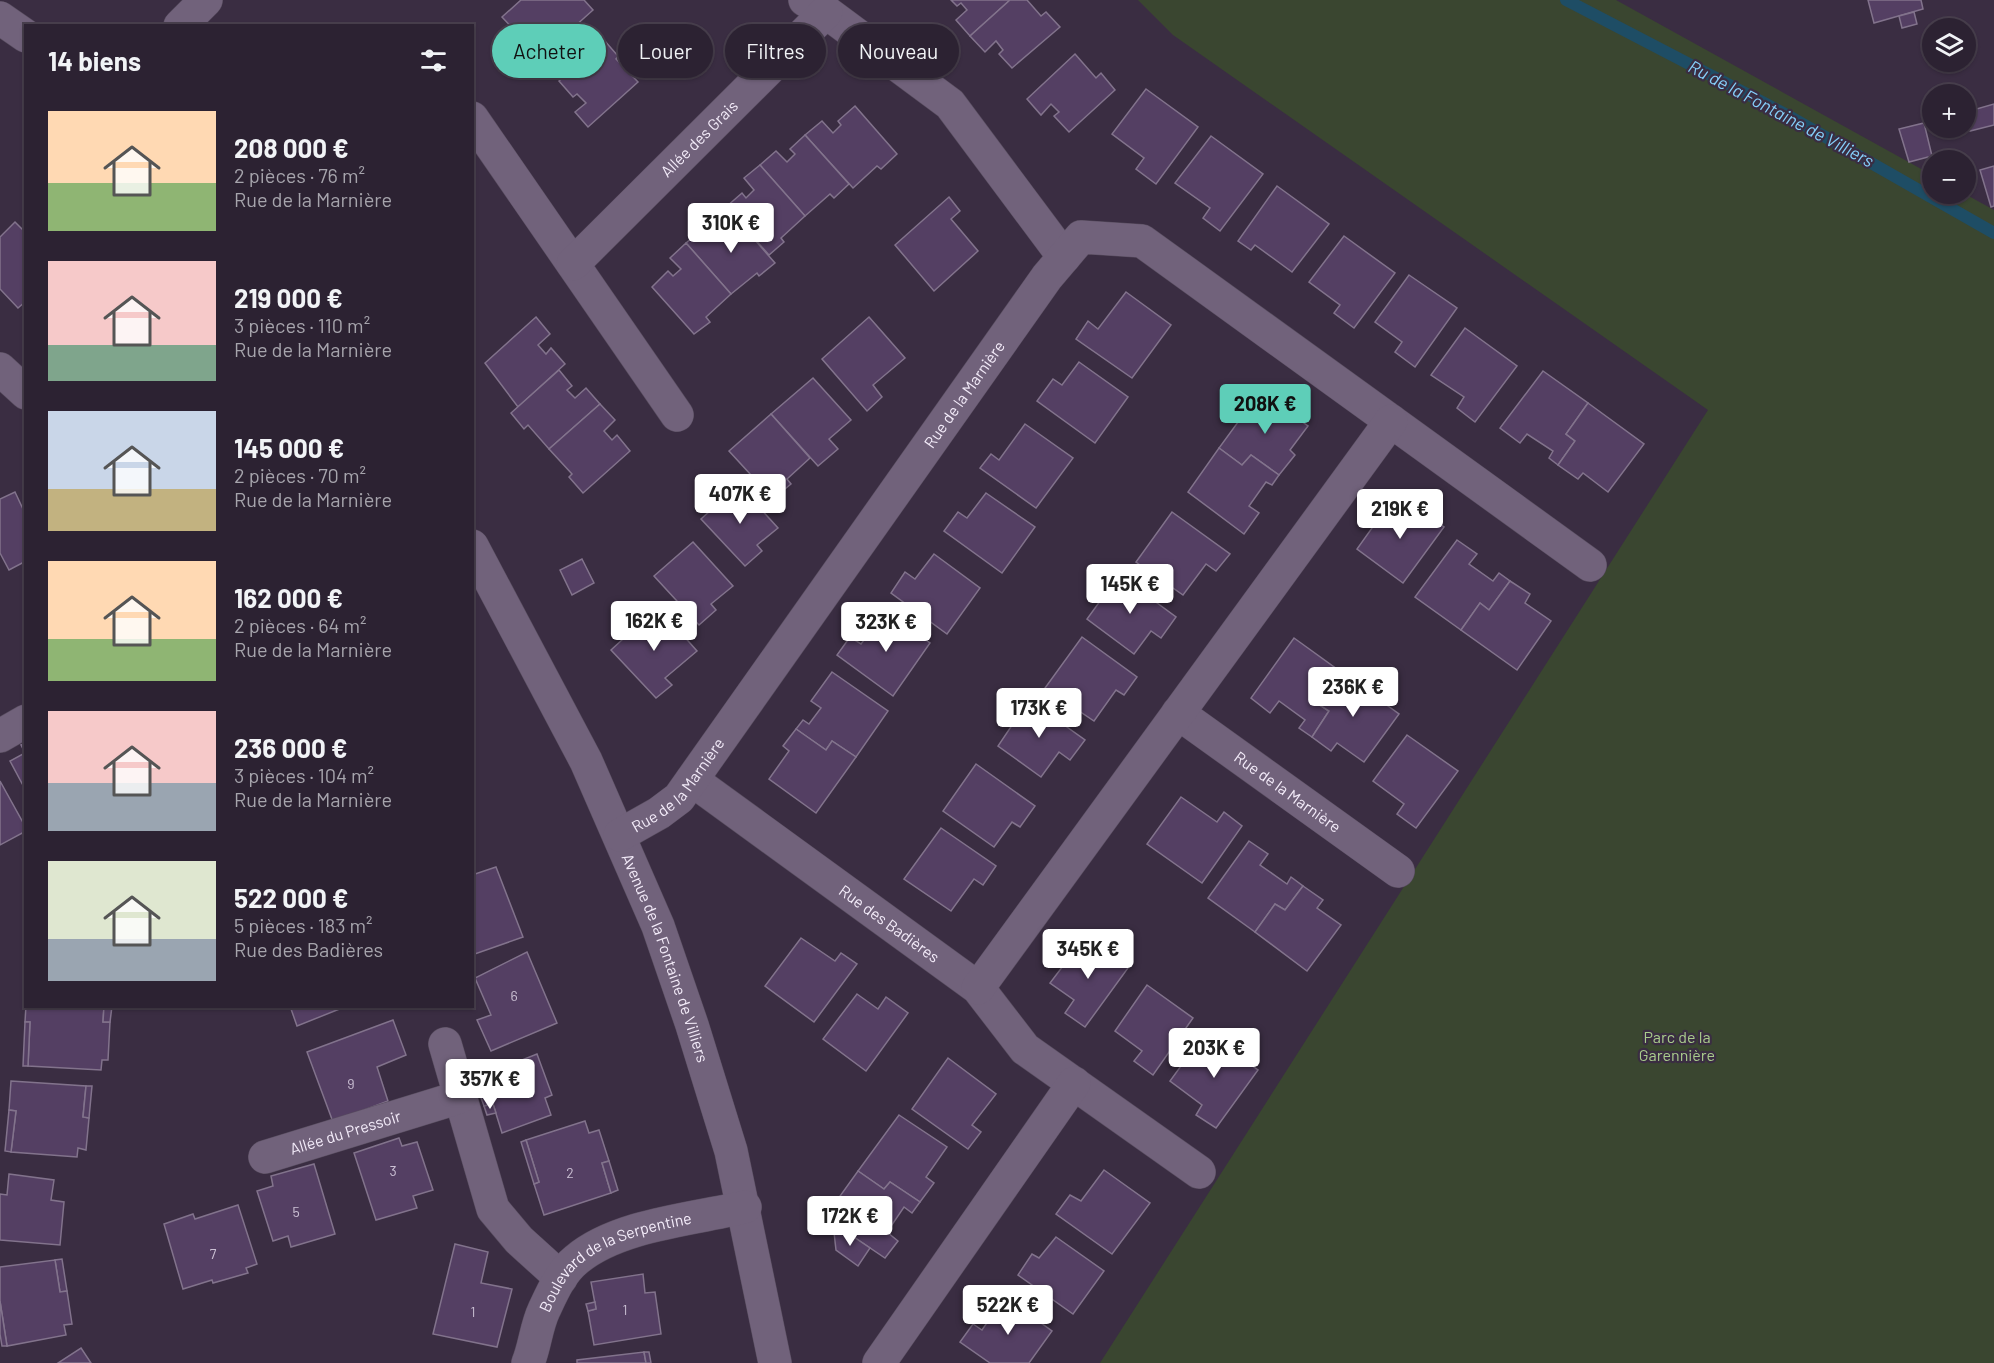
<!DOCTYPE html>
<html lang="fr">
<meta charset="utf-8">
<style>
body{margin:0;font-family:Barlow,sans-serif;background:#382f3e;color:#f1f3f6;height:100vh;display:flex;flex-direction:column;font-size:22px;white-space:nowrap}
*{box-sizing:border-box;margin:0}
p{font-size:20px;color:#a6a4ac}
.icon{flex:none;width:33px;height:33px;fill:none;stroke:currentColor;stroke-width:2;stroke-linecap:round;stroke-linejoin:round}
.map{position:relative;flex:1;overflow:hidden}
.details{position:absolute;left:24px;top:24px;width:450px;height:984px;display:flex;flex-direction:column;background:#2c2232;border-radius:0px;box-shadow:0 2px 4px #0004,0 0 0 2px #483f4d}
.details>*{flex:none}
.banner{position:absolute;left:492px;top:24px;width:570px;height:54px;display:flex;gap:12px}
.fabs{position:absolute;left:1922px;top:18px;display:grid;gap:12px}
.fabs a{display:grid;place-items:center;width:54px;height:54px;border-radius:50%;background:#2c2232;box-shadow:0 2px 4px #0004,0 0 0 2px #483f4d;font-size:30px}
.price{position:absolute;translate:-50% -51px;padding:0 14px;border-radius:6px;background:#fff;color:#222;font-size:20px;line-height:39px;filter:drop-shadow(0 2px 3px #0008)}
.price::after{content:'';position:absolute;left:50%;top:36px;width:18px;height:14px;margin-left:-9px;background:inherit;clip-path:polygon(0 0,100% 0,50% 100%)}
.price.current{background:#5eceb8;color:#111}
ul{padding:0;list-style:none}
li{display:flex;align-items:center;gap:18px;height:150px;padding:0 24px}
li span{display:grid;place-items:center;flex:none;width:168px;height:120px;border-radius:0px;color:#555}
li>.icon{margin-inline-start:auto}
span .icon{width:72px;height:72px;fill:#fffc;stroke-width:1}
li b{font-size:26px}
h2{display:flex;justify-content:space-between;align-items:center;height:72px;padding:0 24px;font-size:26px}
.pill{padding:0 21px;border-radius:27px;background:#2c2232;box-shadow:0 2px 4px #0004,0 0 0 2px #483f4d;font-size:21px;line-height:54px}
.pill.current{background:#5eceb8;color:#111}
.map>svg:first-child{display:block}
.green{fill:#3a4630}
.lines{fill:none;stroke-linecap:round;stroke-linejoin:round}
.stream{stroke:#1e4d65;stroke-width:12}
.building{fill:#543f63;stroke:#82738c;stroke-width:1.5}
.minor-casing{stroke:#584d5f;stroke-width:34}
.minor{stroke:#71627b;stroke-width:33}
.labels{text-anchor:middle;stroke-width:4.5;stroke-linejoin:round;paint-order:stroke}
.number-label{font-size:14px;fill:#cbc0d4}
.street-label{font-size:16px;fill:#f3ebf9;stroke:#3a2d42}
.park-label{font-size:16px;fill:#a9cc8c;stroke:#3a2d42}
.water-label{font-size:18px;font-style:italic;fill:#85cffa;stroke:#3a2d42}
</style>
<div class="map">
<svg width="1994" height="1363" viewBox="0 0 1994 1363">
<rect width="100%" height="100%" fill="#3a2d42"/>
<polygon class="green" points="1138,0 1616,0 1932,175 1932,194 1965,194 1994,210 1994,1363 1100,1363 1708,410 1173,35"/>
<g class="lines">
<polyline class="stream" points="1566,0 1787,115 1994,233"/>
</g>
<g class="building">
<polygon points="521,0 584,0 593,10 545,53 531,36 536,31 529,24 518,34 502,17"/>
<polygon points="951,0 1010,0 970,36 956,20 967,10 961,3 957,6"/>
<polygon points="1010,0 1027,0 1041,16 1046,12 1060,27 1012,68 999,54 1003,50 996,41 985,52 970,36"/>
<polygon points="1868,0 1921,0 1923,9 1874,23"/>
<polygon points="1914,12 1917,24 1902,28 1899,16"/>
<polygon points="604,40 618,56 616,59 638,82 588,127 575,112 586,103 577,94 573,97 559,81"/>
<polygon points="1075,54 1096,78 1101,73 1115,90 1069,132 1054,116 1059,112 1051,104 1041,115 1027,99"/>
<polygon points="1146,89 1198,127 1156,184 1136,169 1144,158 1112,134"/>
<polygon points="1994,104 1994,125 1970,131 1966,112"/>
<polygon points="855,106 897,154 881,169 877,166 853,188 805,135 822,121 833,133 841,125 838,121"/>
<polygon points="1924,123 1932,156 1909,162 1899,129"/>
<polygon points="805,135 849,184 834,198 830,194 805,216 760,165 776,151 787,162 795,154 790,149"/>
<polygon points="1211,136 1263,174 1220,231 1203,218 1210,208 1175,183"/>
<polygon points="760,165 805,216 781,238 784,242 769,255 726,207 742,193 746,198 754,190 744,178"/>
<polygon points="1994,166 1994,206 1991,207 1980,170"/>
<polygon points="1277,186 1329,224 1292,272 1255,245 1251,250 1238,241"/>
<polygon points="949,197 960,211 951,219 978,251 934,291 895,245"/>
<polygon points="732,214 775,263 759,276 757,273 731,294 686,243 702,229 709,235"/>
<polygon points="15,222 26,233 26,301 18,308 0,289 0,237"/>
<polygon points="1344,236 1395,273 1354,328 1334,313 1340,305 1309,282"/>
<polygon points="686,243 731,294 706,317 710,322 694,334 652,287 668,271 673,276 681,269 670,258"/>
<polygon points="1409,275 1457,308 1415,367 1395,352 1402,342 1375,322"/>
<polygon points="1126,292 1171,325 1132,378 1076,339 1088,321 1098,329"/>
<polygon points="536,317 550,334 538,345 546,354 551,348 565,364 518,407 485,363"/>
<polygon points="869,317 905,358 873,385 882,397 867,411 822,359"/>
<polygon points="1465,328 1517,366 1475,422 1457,408 1464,397 1431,375"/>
<polygon points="1079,362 1128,397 1095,443 1037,401 1053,379 1062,385"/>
<polygon points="559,370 572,386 567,390 575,398 586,388 600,404 549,449 528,425 524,429 511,413"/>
<polygon points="1543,371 1588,403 1566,434 1575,441 1558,465 1549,458 1553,451 1527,434 1520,443 1500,428"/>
<polygon points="813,378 851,420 829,439 838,449 818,466 771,414"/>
<polygon points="1260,392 1308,426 1290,450 1295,455 1279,475 1251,455 1242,465 1219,448"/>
<polygon points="1588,403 1644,444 1608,492 1583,473 1578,479 1558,465 1575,441 1566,434"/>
<polygon points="600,404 615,420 604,431 612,440 617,435 630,451 583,493 569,477 572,474 549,449"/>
<polygon points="771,414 810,458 787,479 791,484 773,499 729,451"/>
<polygon points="1025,424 1073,458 1036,508 980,468 991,454 999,460"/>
<polygon points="1219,448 1242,465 1251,455 1279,475 1272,485 1266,482 1249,506 1259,513 1244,534 1188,492"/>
<polygon points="739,485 778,528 757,545 762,551 745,566 701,519"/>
<polygon points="15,492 23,509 26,508 26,561 9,570 0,553 0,499"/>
<polygon points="986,493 1035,527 1002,573 944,531 958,512 967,518"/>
<polygon points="1392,500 1416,517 1421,511 1444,527 1403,583 1357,549"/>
<polygon points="1172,512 1230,554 1216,571 1206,564 1183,595 1136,562"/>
<polygon points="1457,540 1477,554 1469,564 1493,581 1499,573 1510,581 1489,610 1480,603 1461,630 1415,597"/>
<polygon points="693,542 733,586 711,604 716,610 699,625 654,576"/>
<polygon points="934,554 980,588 947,634 891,593 905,572 915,579"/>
<polygon points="582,559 594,583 572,595 560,570"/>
<polygon points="1119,575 1176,617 1161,638 1151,631 1134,654 1087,619"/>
<polygon points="1510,581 1530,594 1525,603 1551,621 1517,670 1461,630 1480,603 1489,610"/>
<polygon points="658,607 697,651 665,678 672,685 656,698 611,650"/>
<polygon points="886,611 930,643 893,696 837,655 850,637 861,644"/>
<polygon points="1082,637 1137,677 1124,695 1116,690 1094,721 1045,688"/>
<polygon points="1294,638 1341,672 1318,704 1329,711 1312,737 1299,728 1305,720 1279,701 1270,713 1251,698"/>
<polygon points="832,672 888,711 856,757 832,741 826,750 796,729 803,720 809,724 821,708 811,701"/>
<polygon points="1341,672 1399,714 1364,762 1337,743 1331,751 1312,737 1329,711 1318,704"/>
<polygon points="1029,700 1085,740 1070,760 1059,752 1041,777 998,746"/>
<polygon points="796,729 826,750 832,741 856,757 816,813 769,779 789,751 783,746"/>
<polygon points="1407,735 1458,771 1416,828 1397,814 1404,804 1373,781"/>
<polygon points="26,743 26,791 10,761 25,753 21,745"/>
<polygon points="976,764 1035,806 1020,827 1012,822 994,847 943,811"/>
<polygon points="0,781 26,828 26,831 0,845"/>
<polygon points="1181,797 1217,822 1224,812 1242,826 1202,883 1147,844"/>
<polygon points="941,828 996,866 983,885 974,879 951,911 904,879"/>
<polygon points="1249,841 1268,854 1260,865 1287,884 1291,877 1303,886 1285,910 1275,904 1255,932 1208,898"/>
<polygon points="496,867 523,937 472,955 472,875"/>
<polygon points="1303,886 1323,900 1317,908 1341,925 1307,971 1255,932 1275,904 1285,910"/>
<polygon points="1085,937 1128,968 1085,1027 1065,1013 1074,1000 1050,983"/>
<polygon points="801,938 835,961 841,953 857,964 814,1022 765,986"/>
<polygon points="527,952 557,1023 491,1051 477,1020 491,1015 475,978"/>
<polygon points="1147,985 1193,1018 1153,1075 1134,1061 1142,1051 1115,1031"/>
<polygon points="857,994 878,1009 886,997 908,1013 866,1071 823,1039"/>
<polygon points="26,1005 104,1006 103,1022 110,1022 108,1060 102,1060 101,1070 28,1066 30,1022 25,1022"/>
<polygon points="104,1006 112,1006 110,1022 103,1022"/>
<polygon points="290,1006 347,1006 297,1026"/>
<polygon points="393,1020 406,1055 377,1067 388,1101 333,1122 307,1052"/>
<polygon points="25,1022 30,1022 28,1066 23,1066"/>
<polygon points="1205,1033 1258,1070 1216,1128 1196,1115 1202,1105 1170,1081"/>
<polygon points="537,1054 552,1095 545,1098 551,1115 502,1133 493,1104 484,1106 474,1079"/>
<polygon points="948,1058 996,1094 972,1125 981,1132 968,1149 912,1109"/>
<polygon points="11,1081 86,1086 83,1117 89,1118 86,1150 78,1148 77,1157 11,1152 16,1111 9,1110"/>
<polygon points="86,1086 92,1086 89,1118 83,1117"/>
<polygon points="493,1104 496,1113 487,1115 484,1106"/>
<polygon points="9,1110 16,1111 11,1152 5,1151"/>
<polygon points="899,1115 947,1147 926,1177 934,1183 920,1202 890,1182 884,1189 858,1171"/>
<polygon points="585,1121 589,1133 599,1130 609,1161 602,1163 611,1193 544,1215 534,1184 539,1182 526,1140"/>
<polygon points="399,1138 402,1146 417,1142 433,1190 413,1196 417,1208 376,1220 354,1153"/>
<polygon points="526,1140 539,1182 534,1184 521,1142"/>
<polygon points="609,1161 618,1190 611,1193 602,1163"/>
<polygon points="314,1164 335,1234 291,1247 288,1236 273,1241 257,1191 273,1186 271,1176"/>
<polygon points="1104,1170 1150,1203 1112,1254 1056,1214 1070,1195 1081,1201"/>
<polygon points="858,1171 884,1189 890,1182 920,1202 912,1213 904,1207 887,1232 898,1241 885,1258 839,1227 834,1232 829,1228 833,1223 825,1217"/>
<polygon points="9,1174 54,1180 51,1200 64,1202 60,1245 0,1240 0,1194 7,1195"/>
<polygon points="238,1205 257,1264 246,1268 248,1273 213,1283 212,1280 183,1289 164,1224 193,1214 195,1219"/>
<polygon points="839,1227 870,1248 858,1266 836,1250 834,1232"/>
<polygon points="1056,1237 1104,1271 1073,1314 1018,1275 1032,1254 1039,1258"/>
<polygon points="455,1244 488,1252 481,1283 512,1289 497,1347 433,1334"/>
<polygon points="62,1259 67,1291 60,1292 55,1260"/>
<polygon points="55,1260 60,1292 67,1291 72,1324 64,1325 66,1335 7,1346 0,1301 0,1267"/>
<polygon points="643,1274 645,1293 655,1292 661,1334 594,1345 588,1311 596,1309 591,1282"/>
<polygon points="1005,1297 1052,1331 1029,1363 990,1363 960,1342 973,1324 982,1330"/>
<polygon points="0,1301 7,1346 2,1346 0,1334"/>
<polygon points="595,1302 596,1309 588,1311 586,1304"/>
<polygon points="81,1348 91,1363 58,1363"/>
<polygon points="644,1352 646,1363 577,1363 577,1360"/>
<polygon points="644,1352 649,1352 651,1363 646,1363"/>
</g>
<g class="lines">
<g class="minor-casing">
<g id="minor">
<polyline points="805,0 826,12 950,104 1064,257"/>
<polyline points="0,18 26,36"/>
<polyline points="180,26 206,0"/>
<polyline points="472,118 677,415"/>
<path id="s1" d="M573,264l253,-252"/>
<polyline points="0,369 26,393"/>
<path id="s2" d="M472,546l114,215 72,165 34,99 39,126 44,212"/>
<path id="s3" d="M1178,713l220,158"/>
<polyline points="0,736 26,721"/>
<path id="s4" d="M692,780l286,208 47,61 174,123"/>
<path id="s5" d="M620,835l39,-22 20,-15 368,-521 34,-40 61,4 448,324"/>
<polyline points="978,988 1391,421"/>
<polyline points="445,1044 493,1209 519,1240 561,1278"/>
<path id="s6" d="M265,1157l195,-60"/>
<path id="s7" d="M528,1363c7,-17 8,-36 16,-53 8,-17 17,-38 32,-50 41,-35 117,-41 169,-53"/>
<polyline points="879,1363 1074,1083"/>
</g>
</g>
<use href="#minor" class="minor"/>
</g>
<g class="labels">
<g class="number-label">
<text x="514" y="1001">6</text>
<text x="351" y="1089">9</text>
<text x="393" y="1176">3</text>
<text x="570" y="1178">2</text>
<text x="296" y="1217">5</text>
<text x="213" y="1259">7</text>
<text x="625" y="1315">1</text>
<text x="473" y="1317">1</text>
</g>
<g class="street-label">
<text dy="6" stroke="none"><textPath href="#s1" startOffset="178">Allée des Grais</textPath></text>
<text dy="6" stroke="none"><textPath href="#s5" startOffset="564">Rue de la Marnière</textPath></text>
<text dy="6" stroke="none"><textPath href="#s5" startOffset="78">Rue de la Marnière</textPath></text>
<text dy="6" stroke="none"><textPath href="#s3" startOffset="135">Rue de la Marnière</textPath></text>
<text dy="6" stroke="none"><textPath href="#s4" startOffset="244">Rue des Badières</textPath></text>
<text dy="6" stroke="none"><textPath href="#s2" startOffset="456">Avenue de la Fontaine de Villiers</textPath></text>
<text dy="6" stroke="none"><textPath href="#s6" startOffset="84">Allée du Pressoir</textPath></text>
<text dy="6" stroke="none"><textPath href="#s7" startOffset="147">Boulevard de la Serpentine</textPath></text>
</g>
<g class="park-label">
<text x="1677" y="1043">Parc de la<tspan x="1677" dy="18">Garennière</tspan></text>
</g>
<g class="water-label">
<text transform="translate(1781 114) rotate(28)" y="6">Ru de la Fontaine de Villiers</text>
</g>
</g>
</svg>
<div class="fabs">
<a><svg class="icon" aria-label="layers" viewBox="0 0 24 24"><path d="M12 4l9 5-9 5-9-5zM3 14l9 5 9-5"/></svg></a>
<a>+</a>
<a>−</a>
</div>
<b class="price" style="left:731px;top:254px">310K €</b>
<b class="price current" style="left:1265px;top:435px">208K €</b>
<b class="price" style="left:740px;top:525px">407K €</b>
<b class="price" style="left:1400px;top:540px">219K €</b>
<b class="price" style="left:1130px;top:615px">145K €</b>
<b class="price" style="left:654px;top:652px">162K €</b>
<b class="price" style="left:886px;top:653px">323K €</b>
<b class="price" style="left:1353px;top:718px">236K €</b>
<b class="price" style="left:1039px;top:739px">173K €</b>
<b class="price" style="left:1088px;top:980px">345K €</b>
<b class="price" style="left:1214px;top:1079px">203K €</b>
<b class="price" style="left:490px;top:1110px">357K €</b>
<b class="price" style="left:850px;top:1247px">172K €</b>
<b class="price" style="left:1008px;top:1336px">522K €</b>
<div class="banner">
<a class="pill current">Acheter</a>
<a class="pill">Louer</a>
<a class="pill">Filtres</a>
<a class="pill">Nouveau</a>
</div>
<section class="details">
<h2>14 biens<svg class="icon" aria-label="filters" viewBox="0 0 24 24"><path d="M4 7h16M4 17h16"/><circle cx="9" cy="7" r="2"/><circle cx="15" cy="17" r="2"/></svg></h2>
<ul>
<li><span style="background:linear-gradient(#ffd9b3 60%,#8fb573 0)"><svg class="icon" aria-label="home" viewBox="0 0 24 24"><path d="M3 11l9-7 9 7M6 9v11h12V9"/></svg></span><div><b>208 000 €</b><p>2 pièces · 76 m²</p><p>Rue de la Marnière</p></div></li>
<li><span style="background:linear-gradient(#f6c9c9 70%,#7fa58c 0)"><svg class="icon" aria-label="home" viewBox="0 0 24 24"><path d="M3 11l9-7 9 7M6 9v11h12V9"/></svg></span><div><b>219 000 €</b><p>3 pièces · 110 m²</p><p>Rue de la Marnière</p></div></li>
<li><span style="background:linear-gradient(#c9d6e8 65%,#c2b280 0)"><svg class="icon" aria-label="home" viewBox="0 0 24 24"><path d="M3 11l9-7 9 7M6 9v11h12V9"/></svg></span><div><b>145 000 €</b><p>2 pièces · 70 m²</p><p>Rue de la Marnière</p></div></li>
<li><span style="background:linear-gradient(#ffd9b3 65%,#8fb573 0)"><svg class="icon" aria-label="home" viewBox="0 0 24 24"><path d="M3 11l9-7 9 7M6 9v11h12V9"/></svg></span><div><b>162 000 €</b><p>2 pièces · 64 m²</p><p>Rue de la Marnière</p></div></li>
<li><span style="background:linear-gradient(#f6c9c9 60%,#9aa5b1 0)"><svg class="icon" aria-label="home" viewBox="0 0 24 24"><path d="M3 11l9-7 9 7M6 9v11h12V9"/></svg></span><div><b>236 000 €</b><p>3 pièces · 104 m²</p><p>Rue de la Marnière</p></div></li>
<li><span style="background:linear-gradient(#dfe7d0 65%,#9aa5b1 0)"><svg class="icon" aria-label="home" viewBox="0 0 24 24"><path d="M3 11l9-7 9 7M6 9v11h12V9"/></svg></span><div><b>522 000 €</b><p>5 pièces · 183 m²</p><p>Rue des Badières</p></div></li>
</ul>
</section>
</div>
